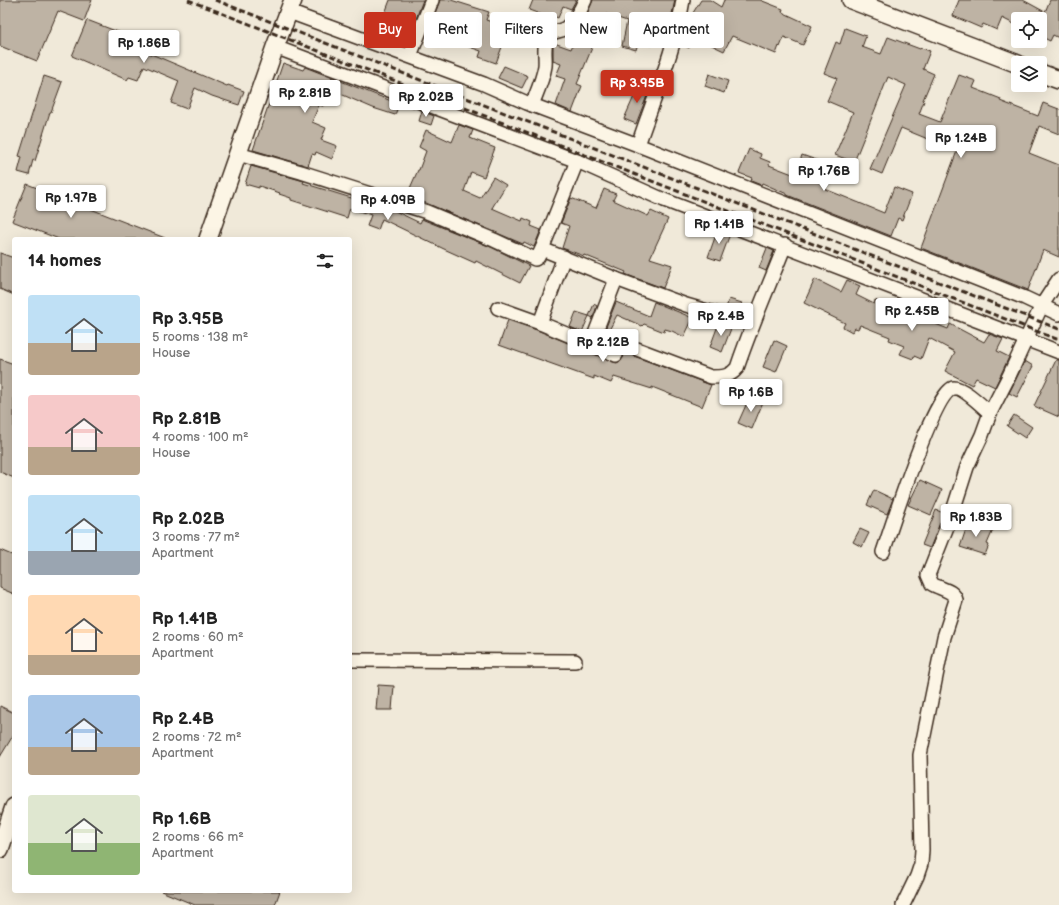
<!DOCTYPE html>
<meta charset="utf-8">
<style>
body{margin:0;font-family:"Balsamiq Sans",sans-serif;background:#f6f6f6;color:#222;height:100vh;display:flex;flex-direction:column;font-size:15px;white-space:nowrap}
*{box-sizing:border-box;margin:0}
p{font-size:13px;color:#767676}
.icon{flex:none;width:22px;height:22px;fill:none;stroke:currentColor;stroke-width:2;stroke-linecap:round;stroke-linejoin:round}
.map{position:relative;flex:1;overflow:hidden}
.sheet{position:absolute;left:12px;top:237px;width:340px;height:656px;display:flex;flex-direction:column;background:#fff;border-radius:4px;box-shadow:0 4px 16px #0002}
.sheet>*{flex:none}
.hud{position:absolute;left:364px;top:12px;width:380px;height:36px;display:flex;gap:8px}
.controls{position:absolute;left:1011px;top:12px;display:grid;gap:8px}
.controls a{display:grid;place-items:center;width:36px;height:36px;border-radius:4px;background:#fff;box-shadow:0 4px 16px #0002;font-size:20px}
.price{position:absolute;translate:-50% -34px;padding:0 9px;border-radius:4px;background:#fff;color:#222;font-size:13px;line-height:26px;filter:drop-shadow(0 1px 2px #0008)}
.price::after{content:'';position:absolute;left:50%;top:24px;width:12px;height:9px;margin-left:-6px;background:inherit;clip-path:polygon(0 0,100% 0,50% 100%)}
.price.selected{background:#c8321e;color:#fff}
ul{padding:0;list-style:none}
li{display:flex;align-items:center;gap:12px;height:100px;padding:0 16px}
li span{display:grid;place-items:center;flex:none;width:112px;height:80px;border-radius:4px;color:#555}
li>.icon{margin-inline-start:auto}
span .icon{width:48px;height:48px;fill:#fffc;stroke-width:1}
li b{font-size:17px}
h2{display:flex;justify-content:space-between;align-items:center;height:48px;padding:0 16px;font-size:17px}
.chip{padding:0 14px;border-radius:4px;background:#fff;box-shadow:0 4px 16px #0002;font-size:14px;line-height:36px}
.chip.selected{background:#c8321e;color:#fff}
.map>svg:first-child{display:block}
.building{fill:#beb3a4;stroke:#3b2a1e}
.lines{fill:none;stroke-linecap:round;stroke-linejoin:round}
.minor-casing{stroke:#3b2a1e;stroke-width:16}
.major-casing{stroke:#3b2a1e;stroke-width:20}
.minor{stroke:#fcf5e5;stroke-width:13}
.major{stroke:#fcf5e5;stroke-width:17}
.rail{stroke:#3b2a1e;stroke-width:3;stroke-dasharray:6 3;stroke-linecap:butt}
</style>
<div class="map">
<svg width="1059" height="905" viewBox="0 0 1059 905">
<rect width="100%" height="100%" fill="#f0e9d9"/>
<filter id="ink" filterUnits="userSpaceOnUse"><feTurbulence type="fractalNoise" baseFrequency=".025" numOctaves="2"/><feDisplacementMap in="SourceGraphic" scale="8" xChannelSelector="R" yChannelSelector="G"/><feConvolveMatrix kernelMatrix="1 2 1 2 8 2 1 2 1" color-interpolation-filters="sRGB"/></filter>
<g filter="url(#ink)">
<g class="building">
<polygon points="0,0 92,0 84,21 58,11 37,61 0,46"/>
<polygon points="390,0 423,0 409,37 395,31 395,29 381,24"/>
<polygon points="440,0 451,0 489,12 486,20 507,27 510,19 523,23 516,42 505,39 496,63 479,57 481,51 455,42 457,35 430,26"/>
<polygon points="533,0 576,0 571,9 563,6 558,18 549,14 548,17 529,10"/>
<polygon points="593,0 675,0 667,37 655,33 652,46 638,43 636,50 622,46 627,21 606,14 577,84 582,86 572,112 556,105 565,79 556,76 561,64 553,61 553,46 554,43 571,49 578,33 581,34 589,15 587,14"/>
<polygon points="701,0 710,0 721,7 724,0 760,0 783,9 782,12 812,26 803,45 784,37 780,47 779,46 776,54 732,36 724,51 695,37 689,48 681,44 686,24"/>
<polygon points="959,0 1023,0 1045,12 1050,0 1059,0 1059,38 1053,35 1050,41 1040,36 1040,19 1018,19 1018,26 1002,18 997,30 983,24 981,28 953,16"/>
<polygon points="87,20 152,45 149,53 227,86 228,85 244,91 239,105 212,96 195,88 187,109 171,103 179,81 144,66 138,80 129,77 127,80 72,56"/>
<polygon points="845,28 866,36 862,47 881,54 888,37 920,49 921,48 930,51 923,69 934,74 923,100 924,101 919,114 940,122 959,75 976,81 973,88 1001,99 1000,101 1038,116 1043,103 1059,109 1059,134 1039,126 1029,153 1059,165 1059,257 1043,250 1028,290 921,248 957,151 901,128 882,174 870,169 906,85 888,77 854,162 835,155 853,112 827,101 837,78 824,73 836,42 840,44"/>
<polygon points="283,63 303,70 305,67 399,104 395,115 373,108 329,89 323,106 319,105 312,122 326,128 321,140 337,146 332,159 316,152 315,155 312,154 308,166 253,150"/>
<polygon points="504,66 528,76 522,88 498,78"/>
<polygon points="709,74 728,81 724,93 705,86"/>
<polygon points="44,76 62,82 51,112 50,112 35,161 33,160 29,175 18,172 22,157 19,156"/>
<polygon points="640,83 650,88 636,124 624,119"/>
<polygon points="422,111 434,116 431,125 419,121"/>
<polygon points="459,125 473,130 470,138 495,148 484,177 471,172 464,191 480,198 493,177 506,185 492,208 522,221 523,218 532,222 531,226 541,230 534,247 524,242 523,244 407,195 418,170 419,170 426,151 419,147 426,130 452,142"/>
<polygon points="749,149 761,154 760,158 770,162 769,165 795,175 802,155 833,166 825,189 884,213 894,187 912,194 902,220 898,218 891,236 787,195 787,194 762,183 761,185 751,181 752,178 739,173"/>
<polygon points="251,166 304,181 303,183 374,205 374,204 393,210 420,223 422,219 424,220 491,247 529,266 520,283 476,261 475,263 444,249 382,219 378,230 367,226 371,215 350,208 347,218 291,200 291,198 279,194 280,193 259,186 259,188 245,184"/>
<polygon points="27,184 165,238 165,239 59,239 12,221"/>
<polygon points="604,189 616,194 613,200 648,216 651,211 668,219 650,258 672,265 663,288 630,276 625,274 626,272 584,255 584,256 562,248 569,226 561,223 571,198 596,208"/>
<polygon points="718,229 730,234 720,261 708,257"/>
<polygon points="767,248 774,251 766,271 759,268"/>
<polygon points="0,253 14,258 14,295 0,289"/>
<polygon points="815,279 841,292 847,280 860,286 856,295 874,304 875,300 899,310 903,301 919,307 916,316 948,329 950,324 984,342 989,334 1003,339 997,351 1009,357 995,387 976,378 972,385 945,371 955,352 929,338 921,359 914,356 913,359 900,354 904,346 889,340 890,337 860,325 858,329 855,328 852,332 843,327 845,323 804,303"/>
<polygon points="729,299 742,303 739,312 726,308"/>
<polygon points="616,302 649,316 654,302 693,318 684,337 672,331 665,329 664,332 644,324 642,326 617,315 605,338 602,337"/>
<polygon points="594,304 597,306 593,318 589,316"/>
<polygon points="576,312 589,316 582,332 570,327"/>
<polygon points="508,320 537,330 613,362 617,363 623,358 624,354 619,348 609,343 612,336 631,345 629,351 634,356 711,385 702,407 652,387 652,389 614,377 611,383 594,376 594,379 499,345"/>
<polygon points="721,323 732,326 722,352 710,347 717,328 720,329"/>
<polygon points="774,340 787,346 776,372 763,367"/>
<polygon points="0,359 14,364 14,478 0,472"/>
<polygon points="1056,360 1059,360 1059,417 1034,406"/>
<polygon points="1025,361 1033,366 1017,397 1009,393"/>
<polygon points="750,396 763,402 752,429 738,423"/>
<polygon points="1014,415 1032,427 1025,438 1007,426"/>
<polygon points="920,480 942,490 931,515 908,505"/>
<polygon points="874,490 893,499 887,514 867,505"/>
<polygon points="936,510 944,513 930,548 922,545"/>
<polygon points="969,520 993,530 987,544 989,545 985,555 960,547"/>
<polygon points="860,529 869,533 862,547 853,542"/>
<polygon points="0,550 14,556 14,594 0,588"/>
<polygon points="378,685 394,686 392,710 376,710"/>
<polygon points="0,706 14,713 14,734 0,757"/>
<polygon points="161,891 280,891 275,905 195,905"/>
</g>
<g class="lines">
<g class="minor-casing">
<g id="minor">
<polyline points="289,12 484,84 527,103 638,145 1025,298 1059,314"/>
<polyline points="275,47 577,161 664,200 1059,352"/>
<polyline points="410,56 432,0"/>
<path d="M532,105c5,-13 11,-26 13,-39 1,-9 -2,-19 2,-28 3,-7 13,-6 19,-10 8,-7 15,-18 19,-28"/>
<path d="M638,145c16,-48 37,-95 45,-145"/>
<polyline points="238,154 301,172 427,212 494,240 535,259 538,257 542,249 577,161"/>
<polyline points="542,249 616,279 686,305 752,324"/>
<polyline points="564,257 540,323 616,355"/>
<polyline points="498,308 540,323"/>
<polyline points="591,344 616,279"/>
<path d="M637,349l74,28c11,0 19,0 26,-9 14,-42 32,-82 48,-123"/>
<path d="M883,552c9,-26 50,-157 70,-164 9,-2 30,19 37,25"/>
<polyline points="350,660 575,661"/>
<path d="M903,905l14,-29 4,-12 1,-14 -2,-95 24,-118 12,-37c-2,-10 -16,-11 -24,-16l-4,-9 24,-61 15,-47 15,-32 8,-22 19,-37 33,-71 17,-26"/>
</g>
</g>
<g class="major-casing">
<g id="major">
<polyline points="851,0 1018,64"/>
<polyline points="1040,73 1059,80"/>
<polyline points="208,239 275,47 293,0"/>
<polyline points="0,849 14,807"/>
</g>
</g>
<use href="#minor" class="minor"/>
<use href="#major" class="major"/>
<g class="rail">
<polyline points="188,0 1059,340"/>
<polyline points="215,0 1059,329"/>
</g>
</g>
</g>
</svg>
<div class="controls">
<a><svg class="icon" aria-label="locate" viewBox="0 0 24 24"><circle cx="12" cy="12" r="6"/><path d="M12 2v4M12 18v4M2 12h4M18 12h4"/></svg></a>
<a><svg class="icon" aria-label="layers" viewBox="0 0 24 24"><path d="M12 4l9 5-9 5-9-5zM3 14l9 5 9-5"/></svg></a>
</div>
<b class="price" style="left:144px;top:64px">Rp 1.86B</b>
<b class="price selected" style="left:637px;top:104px">Rp 3.95B</b>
<b class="price" style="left:305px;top:114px">Rp 2.81B</b>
<b class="price" style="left:426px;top:118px">Rp 2.02B</b>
<b class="price" style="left:961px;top:159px">Rp 1.24B</b>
<b class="price" style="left:824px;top:192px">Rp 1.76B</b>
<b class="price" style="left:71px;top:219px">Rp 1.97B</b>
<b class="price" style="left:388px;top:221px">Rp 4.09B</b>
<b class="price" style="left:719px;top:245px">Rp 1.41B</b>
<b class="price" style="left:912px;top:332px">Rp 2.45B</b>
<b class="price" style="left:721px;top:337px">Rp 2.4B</b>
<b class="price" style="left:603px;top:363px">Rp 2.12B</b>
<b class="price" style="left:751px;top:413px">Rp 1.6B</b>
<b class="price" style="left:976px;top:538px">Rp 1.83B</b>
<div class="hud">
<a class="chip selected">Buy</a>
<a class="chip">Rent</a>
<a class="chip">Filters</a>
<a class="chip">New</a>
<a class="chip">Apartment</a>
</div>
<section class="sheet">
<h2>14 homes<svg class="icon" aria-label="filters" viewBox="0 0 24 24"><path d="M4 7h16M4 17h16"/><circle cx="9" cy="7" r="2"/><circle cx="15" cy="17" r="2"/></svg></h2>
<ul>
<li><span style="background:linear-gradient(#bfe0f5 60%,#b9a48a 0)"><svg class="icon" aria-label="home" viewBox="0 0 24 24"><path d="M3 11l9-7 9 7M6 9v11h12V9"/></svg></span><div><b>Rp 3.95B</b><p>5 rooms · 138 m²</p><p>House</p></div></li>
<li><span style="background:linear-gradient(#f6c9c9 65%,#b9a48a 0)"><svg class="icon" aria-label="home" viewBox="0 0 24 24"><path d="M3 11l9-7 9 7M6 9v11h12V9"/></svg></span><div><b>Rp 2.81B</b><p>4 rooms · 100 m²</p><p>House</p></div></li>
<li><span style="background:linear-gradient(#bfe0f5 70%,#9aa5b1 0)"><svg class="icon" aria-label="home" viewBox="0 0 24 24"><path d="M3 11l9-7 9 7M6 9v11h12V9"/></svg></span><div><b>Rp 2.02B</b><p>3 rooms · 77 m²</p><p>Apartment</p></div></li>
<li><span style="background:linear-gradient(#ffd9b3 75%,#b9a48a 0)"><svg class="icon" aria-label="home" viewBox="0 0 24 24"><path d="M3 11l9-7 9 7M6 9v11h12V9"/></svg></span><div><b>Rp 1.41B</b><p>2 rooms · 60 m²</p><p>Apartment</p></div></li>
<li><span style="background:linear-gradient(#a9c7e8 65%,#b9a48a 0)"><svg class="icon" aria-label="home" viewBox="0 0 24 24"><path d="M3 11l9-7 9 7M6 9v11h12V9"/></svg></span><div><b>Rp 2.4B</b><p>2 rooms · 72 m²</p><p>Apartment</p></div></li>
<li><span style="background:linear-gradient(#dfe7d0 60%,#8fb573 0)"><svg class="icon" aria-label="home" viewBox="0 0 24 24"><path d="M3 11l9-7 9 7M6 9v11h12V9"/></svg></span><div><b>Rp 1.6B</b><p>2 rooms · 66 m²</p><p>Apartment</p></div></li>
</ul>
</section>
</div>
